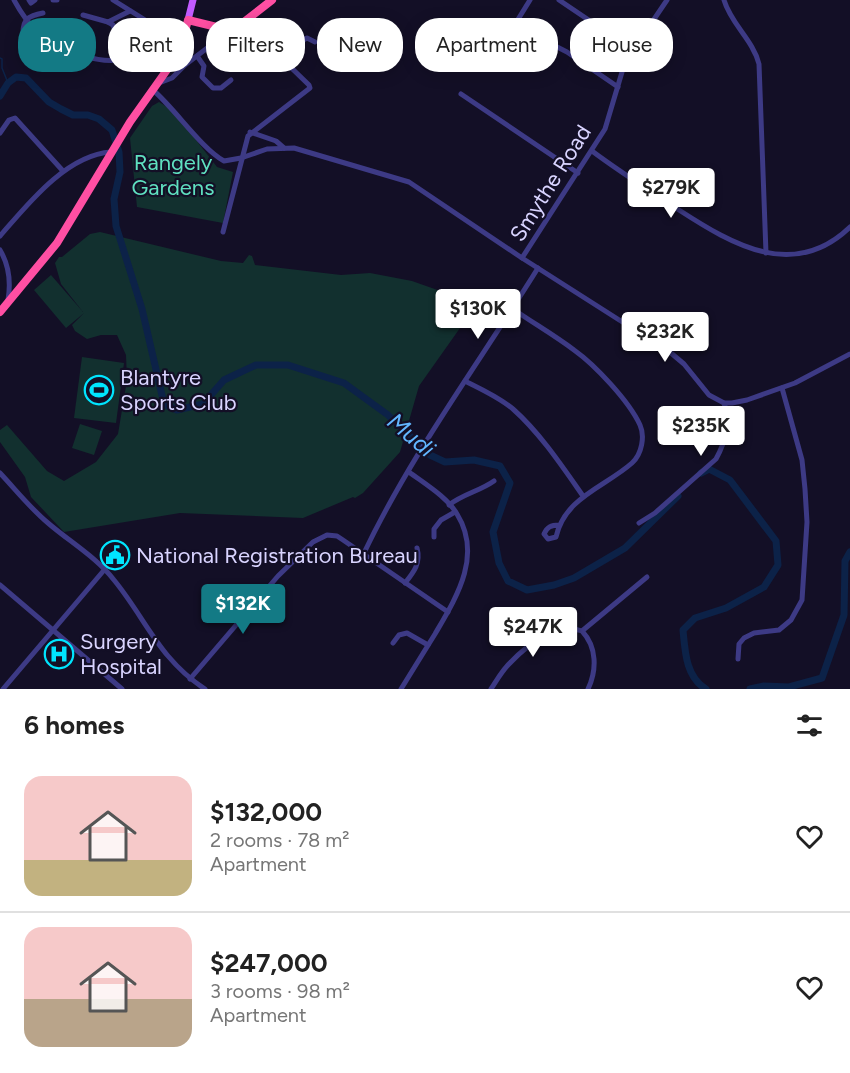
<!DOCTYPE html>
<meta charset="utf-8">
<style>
body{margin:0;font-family:Figtree,sans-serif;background:#f2f2f2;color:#222;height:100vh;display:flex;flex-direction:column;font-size:22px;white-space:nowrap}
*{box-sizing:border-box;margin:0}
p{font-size:20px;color:#767676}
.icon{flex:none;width:33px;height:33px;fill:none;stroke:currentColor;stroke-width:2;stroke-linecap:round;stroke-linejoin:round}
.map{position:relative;height:689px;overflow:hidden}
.details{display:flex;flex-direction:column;background:#fff;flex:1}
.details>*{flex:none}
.hud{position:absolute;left:18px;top:18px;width:814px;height:54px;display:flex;gap:12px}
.price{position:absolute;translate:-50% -51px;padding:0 14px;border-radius:6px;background:#fff;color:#222;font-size:20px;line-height:39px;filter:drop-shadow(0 2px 3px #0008)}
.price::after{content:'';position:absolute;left:50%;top:36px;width:18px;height:14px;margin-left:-9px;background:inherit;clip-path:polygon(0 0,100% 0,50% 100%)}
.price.current{background:#137a85;color:#fff}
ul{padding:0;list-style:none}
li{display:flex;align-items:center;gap:18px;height:150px;padding:0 24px}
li+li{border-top:2px solid #e0e0e0}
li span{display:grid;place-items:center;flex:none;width:168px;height:120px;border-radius:18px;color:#555}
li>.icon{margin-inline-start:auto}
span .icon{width:72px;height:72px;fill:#fffc;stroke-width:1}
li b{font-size:26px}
h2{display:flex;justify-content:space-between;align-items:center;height:72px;padding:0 24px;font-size:26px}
.tag{padding:0 21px;border-radius:24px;background:#fff;box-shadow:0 3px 15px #0003;font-size:21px;line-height:54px}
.tag.current{background:#137a85;color:#fff}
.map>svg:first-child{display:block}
.green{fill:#12302f}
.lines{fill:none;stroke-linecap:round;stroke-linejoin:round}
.stream{stroke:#0c2248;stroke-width:1.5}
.river{stroke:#0c2248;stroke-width:7}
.minor{stroke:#3d3a85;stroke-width:5}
.major{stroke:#c25bff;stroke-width:7}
.highway{stroke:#ff4fa3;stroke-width:8}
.labels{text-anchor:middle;stroke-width:4.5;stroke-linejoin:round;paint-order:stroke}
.park-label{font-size:22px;fill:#5fe0c0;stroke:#130f26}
.street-label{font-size:22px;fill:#d9d4ff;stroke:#130f26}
.poi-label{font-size:22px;fill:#d9d4ff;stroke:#130f26;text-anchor:start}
.water-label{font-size:24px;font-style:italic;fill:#62b6ff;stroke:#130f26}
</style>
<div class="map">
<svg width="850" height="689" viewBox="0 0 850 689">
<rect width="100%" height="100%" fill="#130f26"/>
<g class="green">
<polygon points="159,102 180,115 196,140 217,167 233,172 223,223 137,207 130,138 152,106"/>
<polygon points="100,232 221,261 243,263 249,255 252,256 255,265 341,275 370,273 412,281 477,304 419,386 400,452 363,493 355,498 353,497 303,518 180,513 64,532 31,497 25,477 0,442 0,430 7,425 47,471 64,481 96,462 118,434 127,380 126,355 117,335 101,335 87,339 75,331 72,325 84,313 66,328 34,290 51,275 83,312 61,284 55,263 59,257 62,257 90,234"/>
<polygon points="82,357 124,363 116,423 74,418"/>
<polygon points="80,424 102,431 94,455 72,448"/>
</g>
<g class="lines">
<polyline class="stream" points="0,58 2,59 2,68 8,83"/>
<g class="river">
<polyline points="0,96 8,83 16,77 26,78 49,102 61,109 73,115 88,115 99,119 112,130 119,152 120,172 114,199 116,226 142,309 164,404 177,410 203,404 224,380 256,365 288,365 344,383 388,415 430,455 445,462 474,460 500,466 510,483 493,532 499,563 508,581 527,590 554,585 574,578 625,548 678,496"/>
<path d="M701,473l8,-4 21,11 46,61 2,24 -14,22 -38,21 -31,10 -12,12c2,22 3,47 23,59"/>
<polyline points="750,689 764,686 789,687 822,678 844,615 845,561 850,552"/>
</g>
<g class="minor">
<path d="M14,0c6,11 13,22 22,30 21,20 74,42 100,23 10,-7 11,-17 16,-28"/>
<polyline points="29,0 31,3 35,0"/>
<polyline points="53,0 57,0"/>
<polyline points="113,0 182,43"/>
<polyline points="530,0 517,21 518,27 567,52 618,87"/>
<polyline points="559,0 633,50"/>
<path d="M724,0c7,24 29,40 35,64l7,189"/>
<polyline points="83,15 108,22 130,11"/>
<polyline points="108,22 113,25 118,38 137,43 147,35"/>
<path d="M23,33c0,-15 6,-17 20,-20"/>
<polyline points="197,56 204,66 202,77 213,88 221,88 231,80"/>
<polyline points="289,64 296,44 307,38 315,42"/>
<polyline points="159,83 172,78 185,65 232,29"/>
<path d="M153,90c22,19 49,59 71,71l17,-3 26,-9 27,-1 115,34 113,76 149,95 13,11 25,31 15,8h8l15,-3 48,-17 55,-29"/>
<polyline points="461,94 578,173"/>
<polyline points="250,132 276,141 284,148"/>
<polyline points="0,133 9,120 15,118 63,171"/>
<path d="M592,151c28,21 58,40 87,59 54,35 115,71 171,17"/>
<polyline points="223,232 248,136 310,88 309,85 244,22"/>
<path d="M0,236c27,-31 66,-81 111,-84"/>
<path d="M0,250c9,15 11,32 8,50"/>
<polyline points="522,258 605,129 625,62 667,0"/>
<path d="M513,309c20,14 41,26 61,41 21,15 55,51 66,75 5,11 2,29 -8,38 -27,24 -67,34 -76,74l-8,2 -4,-5c3,-7 7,-9 15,-9"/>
<path d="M465,381c16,8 34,16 48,28 27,24 49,57 70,87"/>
<path d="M0,473c16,17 30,35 48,50 22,19 48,34 66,57 32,39 45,79 91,109"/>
<path d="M449,505c14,-11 31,-14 45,-24"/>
<path d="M639,523l16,-10 61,-54c9,-16 15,-38 8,-56"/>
<polyline points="434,537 434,529 441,520 455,512"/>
<path d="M363,555c48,-101 116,-192 175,-287"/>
<path d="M405,583c9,-11 16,-20 12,-35"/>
<polyline points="0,585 122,689"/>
<polyline points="582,631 647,577"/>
<polyline points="393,643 399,635 407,633 428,645"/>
<polyline points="738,659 739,644 744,638 754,633 779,630 791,620 802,600 807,522 805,489 802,460 782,388"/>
<polyline points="190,679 278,576 313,542 327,535 337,536 343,540 448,612"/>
<polyline points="3,689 105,569"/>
<path d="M401,689c11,-18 23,-37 34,-55 21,-36 48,-78 22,-120 -10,-17 -32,-30 -48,-42"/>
<path d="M491,689c6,-9 12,-20 20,-27 16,-17 47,-40 71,-31 15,16 15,39 6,58"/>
</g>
<polyline class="major" points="188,20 193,0"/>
<polyline class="highway" points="0,312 57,243 130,122 169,67 182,43 188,20 229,30 244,22 272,0"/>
</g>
<defs>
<g id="stadium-ring" transform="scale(1.5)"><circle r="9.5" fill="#130f26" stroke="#00e5ff" stroke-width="1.5"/><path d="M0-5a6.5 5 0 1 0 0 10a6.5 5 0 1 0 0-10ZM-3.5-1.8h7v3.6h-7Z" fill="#00e5ff"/></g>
<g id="civic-ring" transform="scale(1.5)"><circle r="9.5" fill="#130f26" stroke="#00e5ff" stroke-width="1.5"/><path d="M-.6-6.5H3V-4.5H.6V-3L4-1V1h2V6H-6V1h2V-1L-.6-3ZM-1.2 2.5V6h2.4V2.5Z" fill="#00e5ff"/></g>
<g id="hospital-ring" transform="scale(1.5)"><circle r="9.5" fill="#130f26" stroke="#00e5ff" stroke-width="1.5"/><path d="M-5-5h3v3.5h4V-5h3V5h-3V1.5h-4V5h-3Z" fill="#00e5ff"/></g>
</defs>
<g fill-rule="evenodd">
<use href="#stadium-ring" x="99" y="390"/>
<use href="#civic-ring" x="115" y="555"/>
<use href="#hospital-ring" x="59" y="654"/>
</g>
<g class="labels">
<g class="park-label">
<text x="173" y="170">Rangely<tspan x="173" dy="25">Gardens</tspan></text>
</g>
<g class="street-label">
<text transform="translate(550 183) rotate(-58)" y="8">Smythe Road</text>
</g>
<g class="poi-label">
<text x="120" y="385">Blantyre<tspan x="120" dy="25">Sports Club</tspan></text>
<text x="136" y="563">National Registration Bureau</text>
<text x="80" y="649">Surgery<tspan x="80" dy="25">Hospital</tspan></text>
</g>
<g class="water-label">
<text transform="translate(411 435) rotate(40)" y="8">Mudi</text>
</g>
</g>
</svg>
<b class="price" style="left:671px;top:219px">$279K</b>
<b class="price" style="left:478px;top:340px">$130K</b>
<b class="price" style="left:665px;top:363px">$232K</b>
<b class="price" style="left:701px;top:457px">$235K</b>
<b class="price current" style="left:243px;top:635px">$132K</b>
<b class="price" style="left:533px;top:658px">$247K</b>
<div class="hud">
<a class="tag current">Buy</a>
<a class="tag">Rent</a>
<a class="tag">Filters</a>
<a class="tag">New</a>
<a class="tag">Apartment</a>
<a class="tag">House</a>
</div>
</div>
<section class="details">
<h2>6 homes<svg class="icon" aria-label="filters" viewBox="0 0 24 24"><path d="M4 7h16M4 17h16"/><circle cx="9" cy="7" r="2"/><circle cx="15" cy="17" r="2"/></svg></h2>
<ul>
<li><span style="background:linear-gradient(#f6c9c9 70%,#c2b280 0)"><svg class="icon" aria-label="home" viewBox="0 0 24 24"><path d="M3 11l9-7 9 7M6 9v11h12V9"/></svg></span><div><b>$132,000</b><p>2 rooms · 78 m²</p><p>Apartment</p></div><svg class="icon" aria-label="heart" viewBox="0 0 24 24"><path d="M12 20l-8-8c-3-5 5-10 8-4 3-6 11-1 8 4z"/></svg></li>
<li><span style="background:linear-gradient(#f6c9c9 60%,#b9a48a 0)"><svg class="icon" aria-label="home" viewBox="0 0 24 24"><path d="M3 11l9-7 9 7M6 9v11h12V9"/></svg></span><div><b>$247,000</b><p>3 rooms · 98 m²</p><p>Apartment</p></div><svg class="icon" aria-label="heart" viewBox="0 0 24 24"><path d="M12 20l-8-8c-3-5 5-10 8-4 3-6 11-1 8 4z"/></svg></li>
</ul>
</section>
